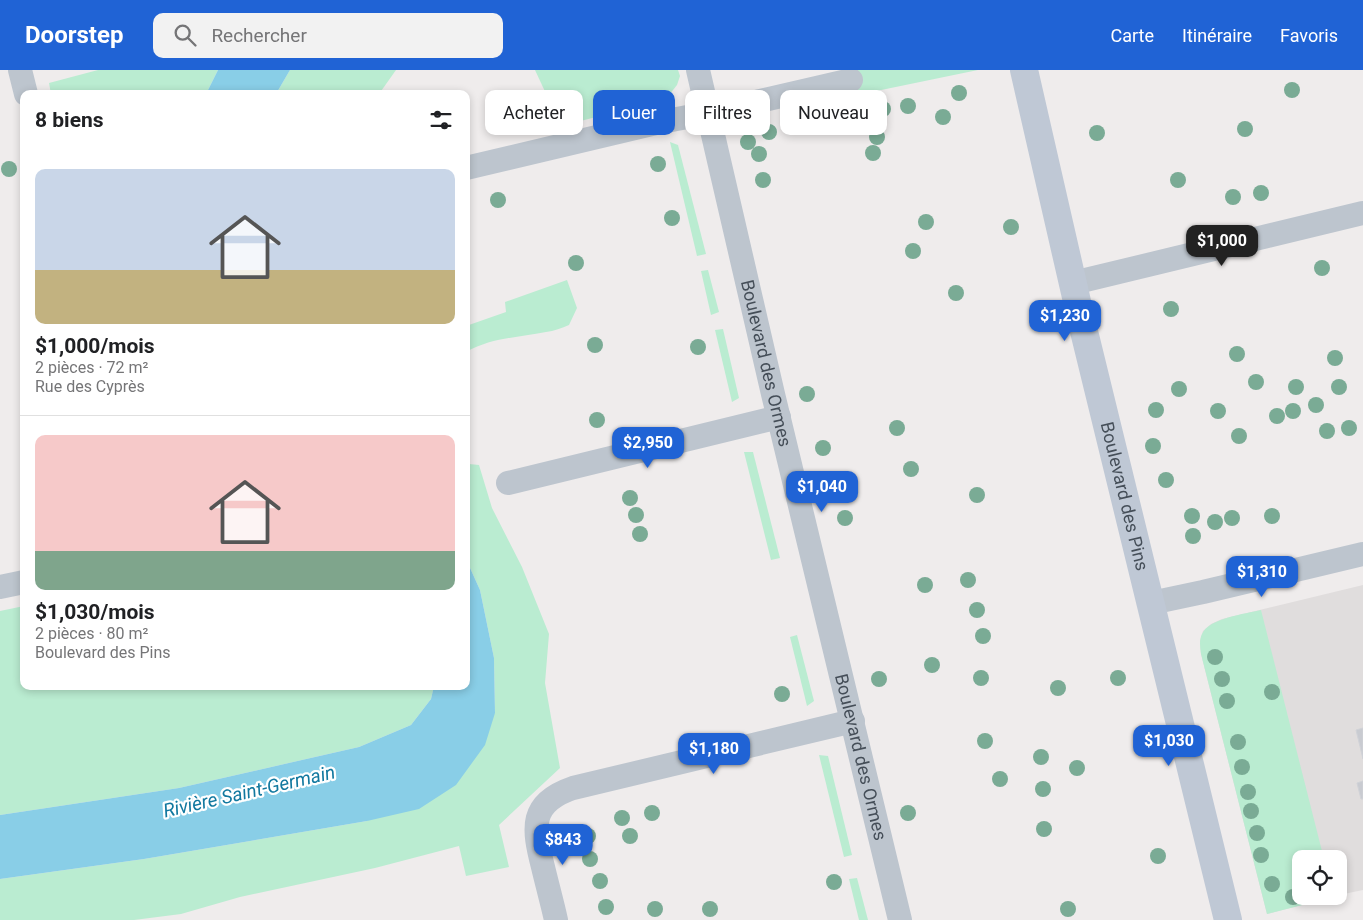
<!DOCTYPE html>
<html lang="fr">
<meta charset="utf-8">
<style>
body{margin:0;font-family:Roboto,sans-serif;background:#f2f2f2;color:#202124;height:100vh;display:flex;flex-direction:column;font-size:19px;white-space:nowrap}
*{box-sizing:border-box;margin:0}
p{font-size:16px;color:#757577}
.icon{flex:none;width:28px;height:28px;fill:none;stroke:currentColor;stroke-width:2;stroke-linecap:round;stroke-linejoin:round}
.map{position:relative;flex:1;overflow:hidden}
.side{position:absolute;left:20px;top:20px;width:450px;height:600px;display:flex;flex-direction:column;background:#fff;border-radius:10px;box-shadow:0 2px 8px #0003}
.side>*{flex:none}
.guide{position:absolute;left:485px;top:20px;width:475px;height:45px;display:flex;gap:10px}
.controls{position:absolute;left:1292px;top:780px;display:grid;gap:10px}
.controls a{display:grid;place-items:center;width:55px;height:55px;border-radius:10px;background:#fff;box-shadow:0 2px 8px #0003;font-size:25px}
.price{position:absolute;translate:-50% -42px;padding:0 11px;border-radius:10px;background:#2063d5;color:#fff;font-size:16px;line-height:32px;filter:drop-shadow(0 1px 2px #0008)}
.price::after{content:'';position:absolute;left:50%;top:30px;width:15px;height:11px;margin-left:-8px;background:inherit;clip-path:polygon(0 0,100% 0,50% 100%)}
.price.active{background:#222;color:#fff}
ul{padding:0;list-style:none}
li{display:grid;align-content:center;gap:10px;height:265px;padding:0 15px}
li+li{border-top:1px solid #e0e0e0}
li span{display:grid;place-items:center;height:155px;border-radius:10px;color:#555}
li>.icon{margin-inline-start:auto}
span .icon{width:90px;height:90px;fill:#fffc;stroke-width:1}
li b{font-size:21px}
h2{display:flex;justify-content:space-between;align-items:center;height:60px;padding:0 15px;font-size:21px}
.tag{padding:0 18px;border-radius:10px;background:#fff;box-shadow:0 2px 8px #0003;font-size:18px;line-height:45px}
.tag.active{background:#2063d5;color:#fff}
header{display:flex;align-items:center;gap:30px;box-sizing:border-box;height:70px;padding:0 25px;background:#2063d5;color:#fff}
header strong{font-size:24px}
nav{display:flex;gap:28px;margin-inline-start:auto;font-size:18px}
.search{width:350px;height:45px;background:#f2f2f2;display:flex;align-items:center;gap:12px;box-sizing:border-box;padding:0 18px;border-radius:10px;color:#757577;font-size:19px}
.map>svg:first-child{display:block}
.education{fill:#e0dddd}
.green{fill:#baecd1}
.water{fill:#89cee7}
.building{fill:#c9cbd1;stroke:#d0d2d7}
.lines{fill:none;stroke-linecap:round;stroke-linejoin:round}
.street{stroke:#bdc5ce;stroke-width:24}
.secondary{stroke:#bfc8d5;stroke-width:28}
.tree{fill:#7aab95}
.labels{text-anchor:middle;stroke-width:4.5;stroke-linejoin:round;paint-order:stroke}
.street-label{font-size:18px;fill:#454e58;stroke:#fff}
.water-label{font-size:19px;font-style:italic;fill:#11789f;stroke:#fff}
</style>
<header>
<strong>Doorstep</strong>
<div class="search"><svg class="icon" aria-label="search" viewBox="0 0 24 24"><circle cx="10" cy="10" r="6"/><path d="M15 15l6 6"/></svg>Rechercher</div>
<nav><a>Carte</a><a>Itinéraire</a><a>Favoris</a></nav>
</header>
<div class="map">
<svg width="1363" height="850" viewBox="0 0 1363 850">
<rect width="100%" height="100%" fill="#efecec"/>
<polygon class="education" points="1363,515 1363,820 1339,825 1339,789 1301,789 1301,826 1335,826 1267,844 1201,584 1200,571 1203,561 1211,554 1222,549"/>
<g class="green">
<polygon points="98,0 218,0 206,24 51,24 49,13"/>
<polygon points="290,0 396,0 379,24 276,24"/>
<polygon points="535,0 678,0 680,6 677,15 669,25 643,35 561,56"/>
<polygon points="851,0 978,0 857,25"/>
<polygon points="670,72 678,75 706,184 697,186"/>
<polygon points="708,200 719,242 711,245 701,201"/>
<path d="M567,210l10,28 -8,17c-7,3 -15,6 -23,7 -29,6 -53,5 -80,20v-26l40,-14 -1,-10z"/>
<polygon points="723,259 739,328 732,332 715,260"/>
<polygon points="744,382 753,382 780,488 771,490"/>
<polygon points="466,388 469,394 479,395 492,438 522,497 549,564 545,613 560,698 499,755 509,797 466,806 459,776 375,798 240,827 181,844 134,850 0,850 0,809 144,789 367,751 495,643 494,588 480,520 466,489"/>
<polygon points="24,536 24,616 434,616 431,629 411,655 359,677 179,718 0,745 0,541"/>
<path d="M1261,540l63,249h-23v21l-5,2 4,17 15,-3 19,1 -67,17 -66,-260c-1,-7 -2,-14 1,-20 7,-16 43,-20 59,-24z"/>
<polygon points="797,565 814,631 807,636 790,567"/>
<polygon points="819,685 828,686 852,785 844,787"/>
<polygon points="857,808 868,850 859,850 849,809"/>
</g>
<g class="water">
<polygon points="218,0 290,0 276,24 206,24"/>
<polygon points="466,489 480,520 494,588 495,643 485,675 456,715 419,739 367,751 144,789 0,809 0,745 179,718 359,677 411,655 431,629 434,616 466,616"/>
</g>
<g class="building">
<polygon points="1363,658 1363,689 1356,660"/>
<polygon points="1363,711 1363,729 1361,729 1357,713"/>
</g>
<g class="lines">
<g class="street">
<polyline points="20,0 26,24"/>
<path id="s1" d="M698,0l75,324 127,526"/>
<polyline points="466,98 656,53 708,43 851,10"/>
<polyline points="1073,213 1363,143"/>
<polyline points="508,413 779,347"/>
<polyline points="0,517 24,512"/>
<polyline points="1151,533 1203,522 1363,484"/>
<path d="M556,850c-4,-18 -9,-36 -13,-53 -10,-39 -14,-64 30,-79l280,-67"/>
</g>
<path class="secondary" id="s2" d="M1024,0l57,249 147,601"/>
</g>
<g class="tree">
<circle cx="1292" cy="20" r="8"/>
<circle cx="959" cy="23" r="8"/>
<circle cx="908" cy="36" r="8"/>
<circle cx="883" cy="39" r="8"/>
<circle cx="943" cy="47" r="8"/>
<circle cx="543" cy="48" r="8"/>
<circle cx="822" cy="52" r="8"/>
<circle cx="793" cy="56" r="8"/>
<circle cx="1245" cy="59" r="8"/>
<circle cx="769" cy="62" r="8"/>
<circle cx="1097" cy="63" r="8"/>
<circle cx="877" cy="67" r="8"/>
<circle cx="748" cy="72" r="8"/>
<circle cx="873" cy="83" r="8"/>
<circle cx="759" cy="84" r="8"/>
<circle cx="658" cy="94" r="8"/>
<circle cx="9" cy="99" r="8"/>
<circle cx="763" cy="110" r="8"/>
<circle cx="1178" cy="110" r="8"/>
<circle cx="1261" cy="123" r="8"/>
<circle cx="1233" cy="127" r="8"/>
<circle cx="498" cy="130" r="8"/>
<circle cx="672" cy="148" r="8"/>
<circle cx="926" cy="152" r="8"/>
<circle cx="1011" cy="157" r="8"/>
<circle cx="913" cy="181" r="8"/>
<circle cx="576" cy="193" r="8"/>
<circle cx="1322" cy="198" r="8"/>
<circle cx="956" cy="223" r="8"/>
<circle cx="1171" cy="239" r="8"/>
<circle cx="595" cy="275" r="8"/>
<circle cx="698" cy="277" r="8"/>
<circle cx="1237" cy="284" r="8"/>
<circle cx="1335" cy="288" r="8"/>
<circle cx="1256" cy="312" r="8"/>
<circle cx="1296" cy="317" r="8"/>
<circle cx="1339" cy="317" r="8"/>
<circle cx="1179" cy="319" r="8"/>
<circle cx="807" cy="324" r="8"/>
<circle cx="1316" cy="335" r="8"/>
<circle cx="1156" cy="340" r="8"/>
<circle cx="1218" cy="341" r="8"/>
<circle cx="1293" cy="341" r="8"/>
<circle cx="1277" cy="346" r="8"/>
<circle cx="597" cy="350" r="8"/>
<circle cx="897" cy="358" r="8"/>
<circle cx="1349" cy="358" r="8"/>
<circle cx="1327" cy="361" r="8"/>
<circle cx="1239" cy="366" r="8"/>
<circle cx="1153" cy="376" r="8"/>
<circle cx="823" cy="378" r="8"/>
<circle cx="911" cy="399" r="8"/>
<circle cx="1166" cy="410" r="8"/>
<circle cx="977" cy="425" r="8"/>
<circle cx="630" cy="428" r="8"/>
<circle cx="636" cy="445" r="8"/>
<circle cx="1192" cy="446" r="8"/>
<circle cx="1272" cy="446" r="8"/>
<circle cx="845" cy="448" r="8"/>
<circle cx="1232" cy="448" r="8"/>
<circle cx="1215" cy="452" r="8"/>
<circle cx="640" cy="464" r="8"/>
<circle cx="1193" cy="466" r="8"/>
<circle cx="968" cy="510" r="8"/>
<circle cx="925" cy="515" r="8"/>
<circle cx="977" cy="540" r="8"/>
<circle cx="983" cy="566" r="8"/>
<circle cx="1215" cy="587" r="8"/>
<circle cx="932" cy="595" r="8"/>
<circle cx="981" cy="608" r="8"/>
<circle cx="1118" cy="608" r="8"/>
<circle cx="879" cy="609" r="8"/>
<circle cx="1222" cy="609" r="8"/>
<circle cx="1058" cy="618" r="8"/>
<circle cx="1272" cy="622" r="8"/>
<circle cx="782" cy="624" r="8"/>
<circle cx="1227" cy="631" r="8"/>
<circle cx="985" cy="671" r="8"/>
<circle cx="1238" cy="672" r="8"/>
<circle cx="1041" cy="687" r="8"/>
<circle cx="1242" cy="697" r="8"/>
<circle cx="1077" cy="698" r="8"/>
<circle cx="1000" cy="709" r="8"/>
<circle cx="1043" cy="719" r="8"/>
<circle cx="1248" cy="722" r="8"/>
<circle cx="1251" cy="741" r="8"/>
<circle cx="652" cy="743" r="8"/>
<circle cx="908" cy="743" r="8"/>
<circle cx="622" cy="748" r="8"/>
<circle cx="1044" cy="759" r="8"/>
<circle cx="1257" cy="763" r="8"/>
<circle cx="588" cy="766" r="8"/>
<circle cx="630" cy="766" r="8"/>
<circle cx="1261" cy="785" r="8"/>
<circle cx="1158" cy="786" r="8"/>
<circle cx="590" cy="789" r="8"/>
<circle cx="600" cy="811" r="8"/>
<circle cx="834" cy="812" r="8"/>
<circle cx="1272" cy="814" r="8"/>
<circle cx="1293" cy="827" r="8"/>
<circle cx="606" cy="837" r="8"/>
<circle cx="655" cy="839" r="8"/>
<circle cx="710" cy="839" r="8"/>
<circle cx="1068" cy="839" r="8"/>
</g>
<g class="labels">
<g class="street-label">
<text dy="6" stroke="none"><textPath href="#s1" startOffset="301">Boulevard des Ormes</textPath></text>
<text dy="6" stroke="none"><textPath href="#s2" startOffset="438">Boulevard des Pins</textPath></text>
<text dy="6" stroke="none"><textPath href="#s1" startOffset="706">Boulevard des Ormes</textPath></text>
</g>
<g class="water-label">
<text transform="translate(249 721) rotate(-13)" y="7">Rivière Saint-Germain</text>
</g>
</g>
</svg>
<div class="controls">
<a><svg class="icon" aria-label="locate" viewBox="0 0 24 24"><circle cx="12" cy="12" r="6"/><path d="M12 2v4M12 18v4M2 12h4M18 12h4"/></svg></a>
</div>
<b class="price active" style="left:1222px;top:197px">$1,000</b>
<b class="price" style="left:1065px;top:272px">$1,230</b>
<b class="price" style="left:648px;top:399px">$2,950</b>
<b class="price" style="left:822px;top:443px">$1,040</b>
<b class="price" style="left:1262px;top:528px">$1,310</b>
<b class="price" style="left:1169px;top:697px">$1,030</b>
<b class="price" style="left:714px;top:705px">$1,180</b>
<b class="price" style="left:563px;top:796px">$843</b>
<div class="guide">
<a class="tag">Acheter</a>
<a class="tag active">Louer</a>
<a class="tag">Filtres</a>
<a class="tag">Nouveau</a>
</div>
<section class="side">
<h2>8 biens<svg class="icon" aria-label="filters" viewBox="0 0 24 24"><path d="M4 7h16M4 17h16"/><circle cx="9" cy="7" r="2"/><circle cx="15" cy="17" r="2"/></svg></h2>
<ul>
<li><span style="background:linear-gradient(#c9d6e8 65%,#c2b280 0)"><svg class="icon" aria-label="home" viewBox="0 0 24 24"><path d="M3 11l9-7 9 7M6 9v11h12V9"/></svg></span><div><b>$1,000/mois</b><p>2 pièces · 72 m²</p><p>Rue des Cyprès</p></div></li>
<li><span style="background:linear-gradient(#f6c9c9 75%,#7fa58c 0)"><svg class="icon" aria-label="home" viewBox="0 0 24 24"><path d="M3 11l9-7 9 7M6 9v11h12V9"/></svg></span><div><b>$1,030/mois</b><p>2 pièces · 80 m²</p><p>Boulevard des Pins</p></div></li>
</ul>
</section>
</div>
